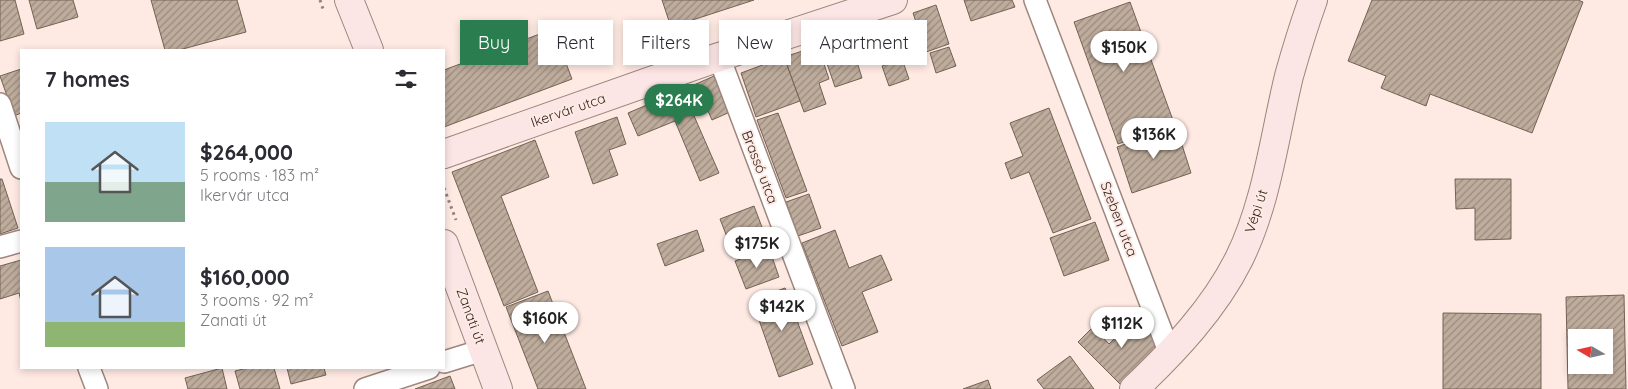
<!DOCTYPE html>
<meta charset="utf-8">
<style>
body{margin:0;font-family:Quicksand,sans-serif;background:#f2f2f3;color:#2b2b33;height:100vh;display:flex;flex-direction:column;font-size:19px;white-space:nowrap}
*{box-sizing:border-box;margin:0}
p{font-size:16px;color:#7c7c81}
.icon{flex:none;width:28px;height:28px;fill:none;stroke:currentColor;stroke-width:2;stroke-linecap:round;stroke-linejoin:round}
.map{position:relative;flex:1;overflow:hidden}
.drawer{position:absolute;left:20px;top:49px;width:425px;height:320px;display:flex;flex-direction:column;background:#fff;border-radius:0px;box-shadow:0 2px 8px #0003}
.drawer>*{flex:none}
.hud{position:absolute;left:460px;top:20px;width:475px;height:45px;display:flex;gap:10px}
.needle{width:32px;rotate:279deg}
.buttons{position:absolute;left:1568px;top:329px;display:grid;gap:10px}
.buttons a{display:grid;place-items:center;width:45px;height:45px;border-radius:0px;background:#fff;box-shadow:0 2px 8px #0003;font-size:25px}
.price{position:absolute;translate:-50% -42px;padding:0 11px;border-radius:18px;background:#fff;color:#222;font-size:16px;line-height:32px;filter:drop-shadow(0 1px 2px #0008)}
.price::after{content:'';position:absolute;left:50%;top:30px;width:15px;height:11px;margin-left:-8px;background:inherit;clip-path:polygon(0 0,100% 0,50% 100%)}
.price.selected{background:#297d4f;color:#fff}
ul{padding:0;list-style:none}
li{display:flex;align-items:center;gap:15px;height:125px;padding:0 25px}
li span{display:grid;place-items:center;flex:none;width:140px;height:100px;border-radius:0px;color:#555}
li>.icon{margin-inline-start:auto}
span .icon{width:60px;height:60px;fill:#fffc;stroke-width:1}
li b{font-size:21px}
h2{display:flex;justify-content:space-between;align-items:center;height:60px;padding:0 25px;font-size:21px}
.pill{padding:0 18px;border-radius:0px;background:#fff;box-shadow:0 2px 8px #0003;font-size:18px;line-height:45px}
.pill.selected{background:#297d4f;color:#fff}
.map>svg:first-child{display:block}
.building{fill:url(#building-hatch);stroke:#736354;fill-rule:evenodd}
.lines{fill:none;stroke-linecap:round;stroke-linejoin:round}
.street-casing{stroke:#9d867d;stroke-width:24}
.secondary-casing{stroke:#9d867d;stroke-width:30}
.path{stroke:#91827d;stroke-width:3;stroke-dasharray:2.5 4;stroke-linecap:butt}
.street{stroke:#fff;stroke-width:21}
.secondary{stroke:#fce5e5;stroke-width:28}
.labels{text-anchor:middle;stroke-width:4;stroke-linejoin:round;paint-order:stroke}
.street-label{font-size:14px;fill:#322825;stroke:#ffeae3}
</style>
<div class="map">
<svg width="1628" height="389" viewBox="0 0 1628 389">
<defs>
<pattern id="building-hatch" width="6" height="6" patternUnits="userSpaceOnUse" patternTransform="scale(1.25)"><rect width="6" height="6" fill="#beac9c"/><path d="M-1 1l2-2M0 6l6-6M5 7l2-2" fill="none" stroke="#9b8c7f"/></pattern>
</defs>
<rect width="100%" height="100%" fill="#ffeae3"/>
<g class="building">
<polygon points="0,0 15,0 24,34 0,41"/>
<polygon points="29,0 73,0 78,17 37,29"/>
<polygon points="151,0 237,0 246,32 179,50 165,50"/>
<polygon points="662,0 754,0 671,27"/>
<polygon points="964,0 1012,0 1015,7 971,21"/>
<polygon points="1372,0 1578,0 1583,2 1532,133 1430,94 1426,106 1381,88 1386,76 1348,61"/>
<polygon points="1130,2 1174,123 1118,144 1074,22"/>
<polygon points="936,5 949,44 926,52 913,13"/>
<polygon points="891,21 902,58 879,64 868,27"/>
<polygon points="863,28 873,57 857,62 862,78 835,87 820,43"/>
<polygon points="553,29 572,79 444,127 444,70"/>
<polygon points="818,46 829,79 819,83 826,104 804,112 784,57"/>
<polygon points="949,47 956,66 936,73 930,53"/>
<polygon points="784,57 800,101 756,117 741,73"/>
<polygon points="902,59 909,79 889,86 882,66"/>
<polygon points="21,69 21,113 14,116 0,76"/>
<polygon points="714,76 730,112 712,120 696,84"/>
<polygon points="696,84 705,103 691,109 719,173 700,181 675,121 638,136 628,113"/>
<polygon points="1049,108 1091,219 1053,233 1029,172 1011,179 1005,163 1023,156 1010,123"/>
<polygon points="778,113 807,191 786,198 757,120"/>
<polygon points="617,117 626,144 609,150 618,175 593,184 575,132"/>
<polygon points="1176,126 1191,173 1132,193 1117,147"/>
<polygon points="535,140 549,177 501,196 538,292 504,306 452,172"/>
<polygon points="0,179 2,179 18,228 0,234"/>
<polygon points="1455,179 1511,179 1511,239 1475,240 1475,208 1456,209"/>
<polygon points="809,194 821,228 798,236 786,202"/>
<polygon points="754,206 768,243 734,255 720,219"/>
<polygon points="1095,222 1109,260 1064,276 1050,238"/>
<polygon points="697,230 704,251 665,266 657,244"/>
<polygon points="835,230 849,268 881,255 892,280 862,292 878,332 842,346 802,243"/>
<polygon points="769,248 779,277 746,289 735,261"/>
<polygon points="21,260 21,301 19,293 0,299 0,266"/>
<polygon points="785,288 813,364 779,377 752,300"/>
<polygon points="548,291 586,389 538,389 506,307"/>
<path d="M1624,295l2,94h-58l-2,-92zM1576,338h28v27h-28z"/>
<polygon points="1443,313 1541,314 1541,389 1443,389"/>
<polygon points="1138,316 1156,333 1155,352 1121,385 1078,342 1093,327 1109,344"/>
<polygon points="1070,356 1094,389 1044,389 1037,380"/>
<polygon points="222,368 227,389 188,389 185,378"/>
<polygon points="247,368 274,368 280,389 240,389 235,371"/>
<polygon points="287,368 324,368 326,375 291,384"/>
<polygon points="450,376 455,389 415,389"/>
<polygon points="988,380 991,389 963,389"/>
</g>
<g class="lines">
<g class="street-casing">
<g id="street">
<polyline points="1035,0 1170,354"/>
<polyline points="719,57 844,389"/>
<polyline points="0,104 21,168"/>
<polyline points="0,247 21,241"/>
<polyline points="444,362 483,350"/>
<polyline points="89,368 97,389"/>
<polyline points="365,389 429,368"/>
</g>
</g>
<g class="secondary-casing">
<g id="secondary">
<polyline points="349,0 369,50"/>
<polyline points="444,154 719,57 893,0"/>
<polyline points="444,244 498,389"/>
<path d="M1134,389c40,-38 80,-80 105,-130 28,-57 35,-121 50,-183 7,-25 15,-51 24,-76"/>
</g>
</g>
<g class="path">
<polyline points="320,0 323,9"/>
<polyline points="444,188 456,220"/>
</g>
<use href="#street" class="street"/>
<use href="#secondary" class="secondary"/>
</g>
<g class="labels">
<g class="street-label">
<text transform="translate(568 110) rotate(-19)" y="5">Ikervár utca</text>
<text transform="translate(760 167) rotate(69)" y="5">Brassó utca</text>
<text transform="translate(1256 211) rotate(-72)" y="5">Vépi út</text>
<text transform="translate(1119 219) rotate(69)" y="5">Szeben utca</text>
<text transform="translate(471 316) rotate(70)" y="5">Zanati út</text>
</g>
</g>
</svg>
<div class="buttons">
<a><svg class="needle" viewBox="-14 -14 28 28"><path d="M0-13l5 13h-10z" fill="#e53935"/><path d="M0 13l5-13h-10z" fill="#7c7c81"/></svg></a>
</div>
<b class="price" style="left:1124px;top:73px">$150K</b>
<b class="price selected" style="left:679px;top:126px">$264K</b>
<b class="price" style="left:1154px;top:160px">$136K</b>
<b class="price" style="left:757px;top:269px">$175K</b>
<b class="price" style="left:782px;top:332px">$142K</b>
<b class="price" style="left:545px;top:344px">$160K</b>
<b class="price" style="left:1122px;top:349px">$112K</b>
<div class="hud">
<a class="pill selected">Buy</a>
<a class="pill">Rent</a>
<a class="pill">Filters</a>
<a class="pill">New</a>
<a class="pill">Apartment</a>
</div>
<section class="drawer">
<h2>7 homes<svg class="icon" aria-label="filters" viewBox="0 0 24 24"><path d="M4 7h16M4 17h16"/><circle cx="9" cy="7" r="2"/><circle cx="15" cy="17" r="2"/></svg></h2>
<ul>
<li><span style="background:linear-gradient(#bfe0f5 60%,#7fa58c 0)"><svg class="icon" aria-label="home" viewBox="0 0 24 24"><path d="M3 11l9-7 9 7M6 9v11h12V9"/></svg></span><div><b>$264,000</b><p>5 rooms · 183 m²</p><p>Ikervár utca</p></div></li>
<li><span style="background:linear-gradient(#a9c7e8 75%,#8fb573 0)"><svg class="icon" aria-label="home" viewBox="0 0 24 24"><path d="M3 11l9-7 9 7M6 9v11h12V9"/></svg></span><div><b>$160,000</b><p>3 rooms · 92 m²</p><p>Zanati út</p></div></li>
</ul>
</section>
</div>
